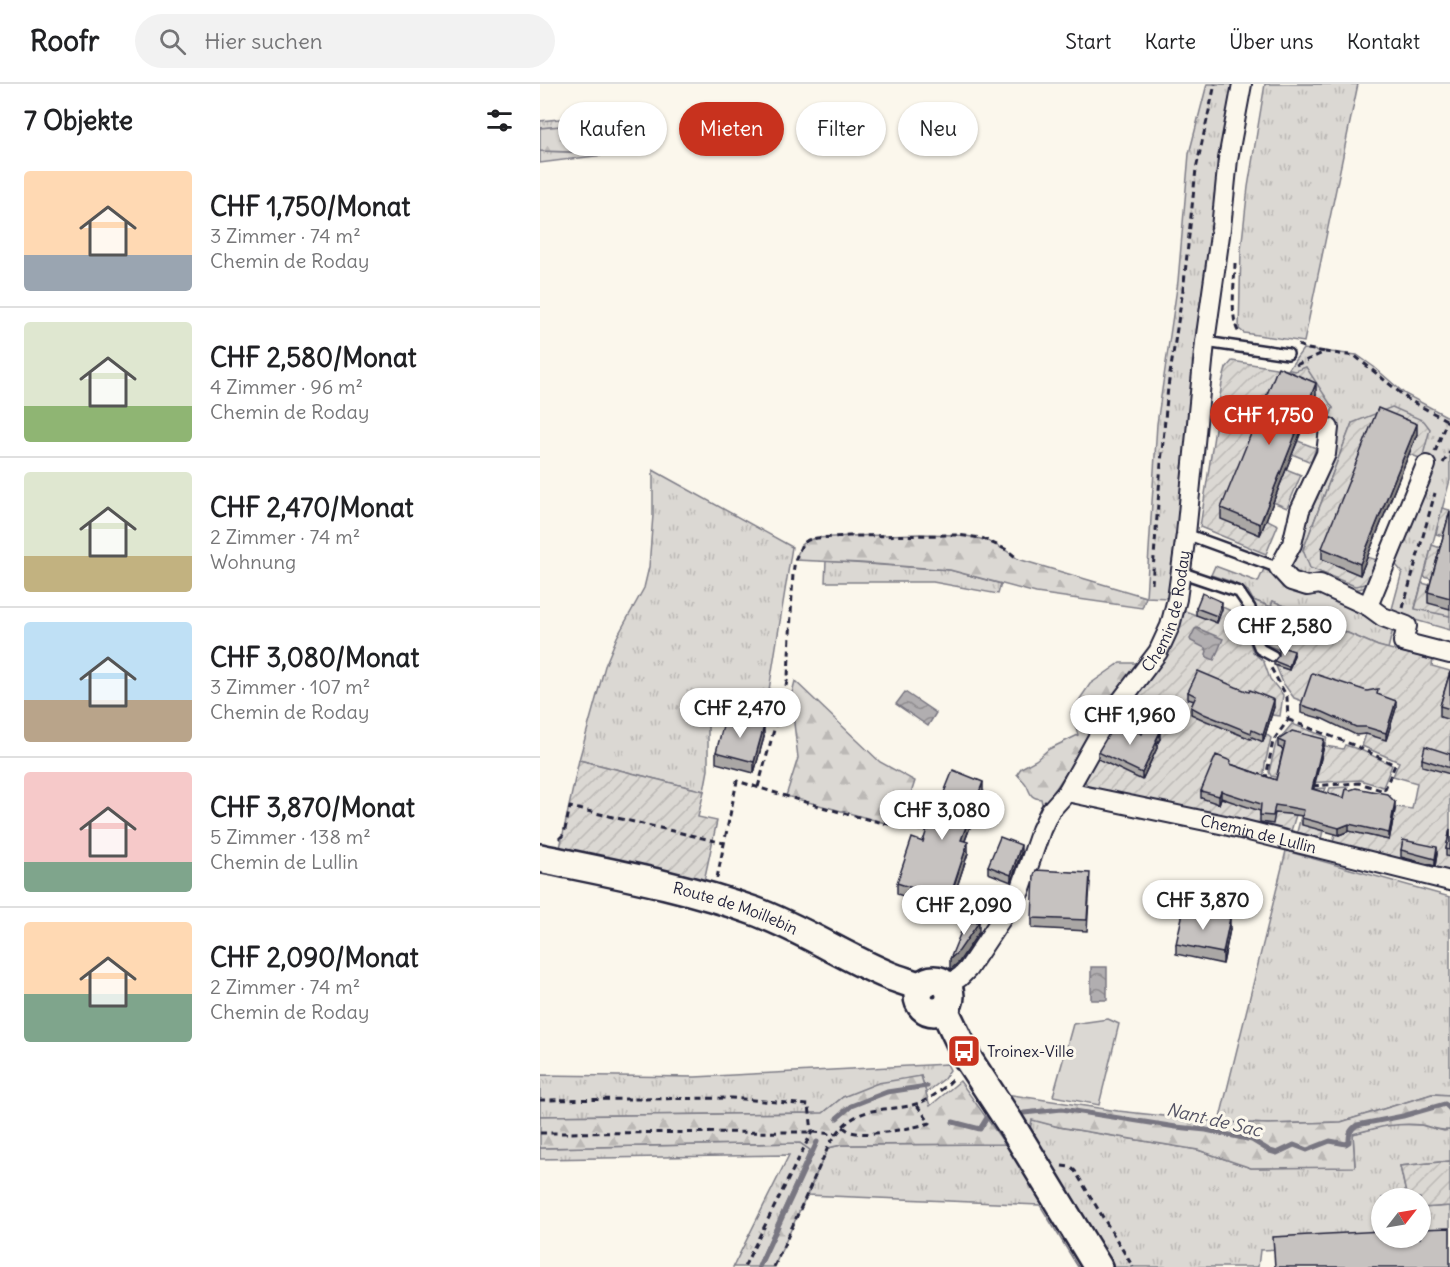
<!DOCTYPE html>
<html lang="de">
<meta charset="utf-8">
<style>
body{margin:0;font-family:Delius,sans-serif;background:#f2f2f2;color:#202124;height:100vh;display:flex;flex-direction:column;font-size:22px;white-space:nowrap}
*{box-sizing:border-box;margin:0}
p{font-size:20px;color:#757577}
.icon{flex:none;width:33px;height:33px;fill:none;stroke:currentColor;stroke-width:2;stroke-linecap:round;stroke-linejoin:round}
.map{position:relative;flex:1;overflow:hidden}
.panel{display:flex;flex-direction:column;background:#fff;width:540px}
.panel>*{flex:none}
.top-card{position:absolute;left:18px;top:18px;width:570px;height:54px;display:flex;gap:12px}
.needle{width:39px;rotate:59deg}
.fabs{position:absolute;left:831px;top:1104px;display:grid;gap:12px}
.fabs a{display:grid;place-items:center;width:60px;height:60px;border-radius:50%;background:#fff;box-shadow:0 2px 4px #0004;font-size:30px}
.price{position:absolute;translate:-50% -51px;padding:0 14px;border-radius:21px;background:#fff;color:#222;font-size:20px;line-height:39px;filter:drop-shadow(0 2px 3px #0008)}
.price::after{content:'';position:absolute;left:50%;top:36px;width:18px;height:14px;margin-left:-9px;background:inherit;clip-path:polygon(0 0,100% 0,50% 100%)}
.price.on{background:#c8321e;color:#fff}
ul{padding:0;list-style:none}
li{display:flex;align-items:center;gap:18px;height:150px;padding:0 24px}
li+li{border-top:2px solid #e0e0e0}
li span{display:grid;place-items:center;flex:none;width:168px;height:120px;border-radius:6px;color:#555}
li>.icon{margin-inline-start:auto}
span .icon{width:72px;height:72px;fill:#fffc;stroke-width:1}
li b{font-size:26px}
h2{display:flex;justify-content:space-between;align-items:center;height:72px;padding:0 24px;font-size:26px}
.chip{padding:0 21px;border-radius:27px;background:#fff;box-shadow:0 2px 4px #0004;font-size:21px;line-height:54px}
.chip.on{background:#c8321e;color:#fff}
header{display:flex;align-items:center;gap:36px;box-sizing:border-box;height:84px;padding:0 30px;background:#fff;border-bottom:2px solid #e0e0e0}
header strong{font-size:28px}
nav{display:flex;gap:33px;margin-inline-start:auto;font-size:21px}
.search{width:420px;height:54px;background:#f2f2f2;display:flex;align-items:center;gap:15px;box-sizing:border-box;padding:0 21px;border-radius:33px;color:#757577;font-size:22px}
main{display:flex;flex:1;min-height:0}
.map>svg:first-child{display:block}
.grass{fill:url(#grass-tufts);stroke:#7e7d87;stroke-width:1.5}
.forest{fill:url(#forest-firs);stroke:#7e7d87;stroke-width:1.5}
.garden{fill:url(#garden-furrows);stroke:#7e7d87;stroke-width:1.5}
.pitch{fill:#dbd8d3;stroke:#7e7d87;stroke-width:1.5}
.water{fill:url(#water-waves);stroke:#787681;stroke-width:1.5}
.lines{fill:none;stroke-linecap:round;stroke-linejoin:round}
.stream{stroke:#787681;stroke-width:5}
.lane-casing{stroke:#22223b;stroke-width:14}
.street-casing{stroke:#22223b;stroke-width:22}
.secondary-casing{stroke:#22223b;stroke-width:32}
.path{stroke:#22223b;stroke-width:3;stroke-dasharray:6 4.5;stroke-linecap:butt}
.lane{stroke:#fbf7ec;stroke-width:9}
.street{stroke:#fbf7ec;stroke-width:18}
.secondary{stroke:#fbf7ec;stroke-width:27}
.wall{fill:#aaa7a5;stroke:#22223b;stroke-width:1.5}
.shaded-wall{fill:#8b8886;stroke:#22223b;stroke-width:1.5}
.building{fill:#c6c2c0;stroke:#22223b;stroke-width:1.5}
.labels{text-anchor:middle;stroke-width:6;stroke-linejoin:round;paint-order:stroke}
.street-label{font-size:16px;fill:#22223b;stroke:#fbf7ec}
.poi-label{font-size:16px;fill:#22223b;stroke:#fbf7ec;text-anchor:start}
.water-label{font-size:18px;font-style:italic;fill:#545364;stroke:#fbf7ec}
</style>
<header>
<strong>Roofr</strong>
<div class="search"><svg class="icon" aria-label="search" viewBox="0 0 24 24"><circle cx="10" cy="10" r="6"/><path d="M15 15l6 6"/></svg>Hier suchen</div>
<nav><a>Start</a><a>Karte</a><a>Über uns</a><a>Kontakt</a></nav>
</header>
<main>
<section class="panel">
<h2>7 Objekte<svg class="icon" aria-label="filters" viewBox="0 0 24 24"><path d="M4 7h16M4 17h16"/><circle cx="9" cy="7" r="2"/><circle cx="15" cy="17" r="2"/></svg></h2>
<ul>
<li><span style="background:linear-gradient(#ffd9b3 70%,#9aa5b1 0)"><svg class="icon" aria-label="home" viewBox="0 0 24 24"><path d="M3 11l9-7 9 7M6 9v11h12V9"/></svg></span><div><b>CHF 1,750/Monat</b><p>3 Zimmer · 74 m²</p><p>Chemin de Roday</p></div></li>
<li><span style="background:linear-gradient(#dfe7d0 70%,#8fb573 0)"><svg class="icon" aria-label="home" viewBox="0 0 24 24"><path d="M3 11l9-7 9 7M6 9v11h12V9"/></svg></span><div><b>CHF 2,580/Monat</b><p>4 Zimmer · 96 m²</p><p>Chemin de Roday</p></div></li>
<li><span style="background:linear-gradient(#dfe7d0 70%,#c2b280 0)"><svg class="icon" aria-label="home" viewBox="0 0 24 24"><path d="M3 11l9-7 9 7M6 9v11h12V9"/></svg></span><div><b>CHF 2,470/Monat</b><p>2 Zimmer · 74 m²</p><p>Wohnung</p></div></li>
<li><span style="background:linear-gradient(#bfe0f5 65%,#b9a48a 0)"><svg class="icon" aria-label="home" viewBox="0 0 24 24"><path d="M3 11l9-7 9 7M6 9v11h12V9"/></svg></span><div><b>CHF 3,080/Monat</b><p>3 Zimmer · 107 m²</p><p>Chemin de Roday</p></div></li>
<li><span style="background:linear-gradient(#f6c9c9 75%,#7fa58c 0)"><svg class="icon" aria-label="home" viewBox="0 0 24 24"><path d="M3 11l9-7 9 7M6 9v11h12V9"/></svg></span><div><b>CHF 3,870/Monat</b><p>5 Zimmer · 138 m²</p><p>Chemin de Lullin</p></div></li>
<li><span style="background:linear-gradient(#ffd9b3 60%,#7fa58c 0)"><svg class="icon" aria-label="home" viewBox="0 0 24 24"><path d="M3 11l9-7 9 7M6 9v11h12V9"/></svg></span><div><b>CHF 2,090/Monat</b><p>2 Zimmer · 74 m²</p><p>Chemin de Roday</p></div></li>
</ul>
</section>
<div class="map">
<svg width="910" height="1183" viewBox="0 0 910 1183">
<defs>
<pattern id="grass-tufts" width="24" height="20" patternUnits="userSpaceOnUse" patternTransform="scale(1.5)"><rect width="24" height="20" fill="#dbd8d3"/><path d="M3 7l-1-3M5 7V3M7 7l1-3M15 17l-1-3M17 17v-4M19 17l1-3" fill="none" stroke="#bcb9b6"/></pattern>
<pattern id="forest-firs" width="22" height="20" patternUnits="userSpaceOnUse" patternTransform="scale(1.5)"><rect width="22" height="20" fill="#dbd8d3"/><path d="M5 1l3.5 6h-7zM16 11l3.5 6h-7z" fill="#bcb9b6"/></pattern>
<pattern id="garden-furrows" width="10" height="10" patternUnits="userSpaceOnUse" patternTransform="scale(1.5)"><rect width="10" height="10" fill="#dbd8d3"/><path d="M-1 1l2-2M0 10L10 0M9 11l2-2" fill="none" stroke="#bcb9b6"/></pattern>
<pattern id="water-waves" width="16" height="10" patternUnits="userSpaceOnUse" patternTransform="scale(1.5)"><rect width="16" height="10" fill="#b1aeb0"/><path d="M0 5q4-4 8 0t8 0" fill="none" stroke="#908d90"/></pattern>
</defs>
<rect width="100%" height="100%" fill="#fbf7ec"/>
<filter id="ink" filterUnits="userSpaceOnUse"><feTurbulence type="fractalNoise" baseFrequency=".0167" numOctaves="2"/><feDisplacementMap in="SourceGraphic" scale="12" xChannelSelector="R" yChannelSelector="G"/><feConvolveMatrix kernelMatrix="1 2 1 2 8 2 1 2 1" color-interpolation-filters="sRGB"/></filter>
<g filter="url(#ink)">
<g class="grass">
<polygon points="667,0 695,0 686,42 629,514 606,513 617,340 638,197 649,70"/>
<polygon points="725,0 818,0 764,258 704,249 699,245 701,166 708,103"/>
<polygon points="107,26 107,46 102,39 0,44 0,37"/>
<polygon points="108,53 110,65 0,79 0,67 31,68 92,58"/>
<path d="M763,265l54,6 17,12 31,27 45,24v62l-35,128 35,8v14l-56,-16 -2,-5 10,-37 -6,-7 -1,-8 27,-98 -70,-36 -49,127 68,33c-16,15 -40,0 -58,-8l-7,3 -15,-7 -1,-8 38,-142 5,-13 -38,-37 -7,-1z"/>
<polygon points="113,386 252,463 229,606 222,620 215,618 209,637 168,624 168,686 164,707 39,676 65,582 77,553 104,504 109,483 113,431"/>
<polygon points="286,477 410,486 461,500 458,510 393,498 285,498"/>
<polygon points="675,482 718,498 724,485 736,490 750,505 768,512 785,509 825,529 839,541 853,545 848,565 838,562 733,517 731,523 713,516 708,507 692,498 671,491"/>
<polygon points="746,767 910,813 910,1011 892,1010 801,1038 728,1040 679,1038"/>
<polygon points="407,980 410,986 404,995 386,1009 381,992 303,1013 283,1029 0,1032 0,991 155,993"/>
<polygon points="491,1035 519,1043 658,1066 711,1084 815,1082 813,1050 850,1040 881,1041 904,1047 910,1046 910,1077 860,1082 867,1114 842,1114 842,1154 880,1154 881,1124 910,1122 910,1158 720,1166 718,1183 572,1183 489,1050"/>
<polygon points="470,1057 547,1183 538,1183 500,1121 267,1111 288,1064 301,1061 465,1060"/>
<polygon points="260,1059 270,1066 217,1183 193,1183 249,1071 0,1075 0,1064"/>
</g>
<g class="forest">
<polygon points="63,38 103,39 107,46 108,53 92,58 31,68 0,67 0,44"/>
<path d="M380,450c41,1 63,-2 98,25l128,38 -4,11 -106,-15 -86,-23 -89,-7 -66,-3 7,-16 6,-4 9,-2 33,-2z"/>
<path d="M580,579h19l-96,145 -2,-9c-10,-1 -10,-4 -14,-13 -2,-4 -7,-8 -10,-12l4,-6 15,-8 13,-11 29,-14 -7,-23 19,-28z"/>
<polygon points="255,597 340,678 375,697 360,743 246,712 258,674 251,613"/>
<polygon points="381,992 390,1022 420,997 465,1060 301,1061 288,1064 234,1183 217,1183 270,1066 260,1059 0,1064 0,1032 283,1029 303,1013 338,999"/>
<path d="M466,1010l112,17 101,11 49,2 73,-2 91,-28 18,1v35c-10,1 -19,-3 -29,-5 -24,-3 -45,3 -68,9l2,33 -104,1 -53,-18 -139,-23 -27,-7 -3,14z"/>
</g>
<g class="garden">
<polygon points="692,277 755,287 766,283 793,324 788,337 769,328 776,310 682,434 720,450 726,435 738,441 726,470 660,443 682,299 686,284"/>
<polygon points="852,323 884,337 890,345 882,375 869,370 782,475 820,491 827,473 840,477 831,499 815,502 770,484 763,466 812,339"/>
<polygon points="758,357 776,364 771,378 752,370"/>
<polygon points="746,385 761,391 747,424 733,418"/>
<polygon points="902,424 910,426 910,440 906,453 896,450"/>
<polygon points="892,461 903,465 895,496 884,493"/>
<polygon points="882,499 893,502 910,525 910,532 875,525"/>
<polygon points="663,514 702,532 713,568 724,578 730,595 743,611 740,632 731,631 733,623 658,633 710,655 712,653 723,657 726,650 731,654 725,680 723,698 735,728 756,731 751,747 719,740 674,733 549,707 545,697 573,638 627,569 645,527 656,531"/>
<polygon points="713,516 731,523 733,517 838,562 893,576 892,582 910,587 910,789 860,779 793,758 795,750 799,751 809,747 849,756 856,723 872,725 877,699 853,692 859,678 822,662 826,650 765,618 754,614 743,599 736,582 749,586 754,571 729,562 723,556"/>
<polygon points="752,640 787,653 785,662 803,665 805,661 821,666 852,681 843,703 820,696 766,699 731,692 729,688 736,659"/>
<polygon points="39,676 164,707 158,733 177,737 164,797 20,764"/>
<polygon points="808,703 805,717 786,715 790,704"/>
<polygon points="786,704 782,714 762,740 783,747 781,755 757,748 768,705"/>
<polygon points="910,1077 910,1122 881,1124 880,1114 867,1114 860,1082"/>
</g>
<polygon class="pitch" points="568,935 579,940 559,1021 513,1012 533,940"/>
<g class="water">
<polygon points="657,544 683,555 674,576 667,573 666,570 667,567 665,564 651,557 650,555 655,545"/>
<polygon points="365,608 396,629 388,642 356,620"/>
<rect x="551" y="883" width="16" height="33"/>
</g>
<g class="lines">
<g class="stream">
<path d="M484,1029l38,-4 114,18 30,3 46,10 18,11 7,2 17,-8 13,5 23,-9 16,3 3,-2c0,-9 1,-12 8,-17l46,-9 42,-12 5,5"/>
<polyline points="297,1034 311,1022 347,1008 387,1002"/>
<polyline points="413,1038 440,1045 448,1032"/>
<polyline points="219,1183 277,1058"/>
</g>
<g class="lane-casing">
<g id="lane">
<polyline points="665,258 748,270"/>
<polyline points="646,450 739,484"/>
<polyline points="640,488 699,508 710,524 716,555 720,565 733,572"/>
</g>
</g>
<g class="street-casing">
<g id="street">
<polyline points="789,344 786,370 760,426 752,460 739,484 751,497 767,502 780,500 828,522 886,381"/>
<polyline points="828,522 843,533 867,542 863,558 910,570"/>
<path id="s1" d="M527,708l158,33 225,56"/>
<path id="s2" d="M407,902l13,-9 8,-8 52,-78 21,-61 9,-19 17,-19 44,-78 47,-62 12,-26 7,-27 9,-65 19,-192 16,-114 7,-69 14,-75"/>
</g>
</g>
<g class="secondary-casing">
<g id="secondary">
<path id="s3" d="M0,774c71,15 145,28 214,53 47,17 90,46 136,65 10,4 21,7 31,11"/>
<circle cx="394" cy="912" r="16"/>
<polyline points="404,925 428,975 470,1039 558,1183"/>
</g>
</g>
<g class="path">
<path d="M695,179c0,19 -6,54 4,70"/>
<polyline points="758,261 768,265 785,268"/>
<polyline points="756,281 785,268 815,272 869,316 910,338"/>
<polyline points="895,368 907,336"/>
<polyline points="903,379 910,368"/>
<polyline points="612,500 621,379 628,303 644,199 656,85 675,0"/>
<polyline points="863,524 895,409"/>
<polyline points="749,636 816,662 855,681 844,707 819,699 770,702"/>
<polyline points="728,695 726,694 733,657 748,636 747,613 731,584"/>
<polyline points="218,703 243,614 248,593 253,489 255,476 259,467 262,460 268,456 277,454 309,452 418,451 442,454 467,466 478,475"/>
<polyline points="19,755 24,750 30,723 184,759"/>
<path d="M177,794l20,-97c63,19 126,41 191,50"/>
<polyline points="0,1016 191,1014 269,1021 272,1048 204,1183"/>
<path d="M303,1043c3,2 5,4 8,5 17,5 62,-4 79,-9l-14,-19"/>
<polyline points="0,1049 272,1048 297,1050"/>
<polyline points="522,1082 530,1083 535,1087 593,1183"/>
<path d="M234,1183l56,-124c6,-8 13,-19 22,-24 19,-13 43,-8 64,-15 16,-5 27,-15 39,-27"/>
</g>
<use href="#lane" class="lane"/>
<use href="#street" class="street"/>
<use href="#secondary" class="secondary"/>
</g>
<g class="wall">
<polygon points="776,310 720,451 681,435 681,424"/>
<polygon points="877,350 820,491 782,475 782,464"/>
<polygon points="910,427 910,525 888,519 888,508"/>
<polygon points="656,524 682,525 677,539 656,531"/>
<polygon points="754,571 749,586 734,581 734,577"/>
<polygon points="910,588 910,636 900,633 900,622"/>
<polygon points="648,608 734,623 723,658 712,653 711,655 664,636 651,630 651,623 654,617 648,615"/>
<polygon points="838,610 856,624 846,656 826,650 816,651 783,635 761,629 761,621"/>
<polygon points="602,650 620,655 617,660 617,664 602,696 558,675 558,668"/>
<polygon points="224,653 214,689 176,679 176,668"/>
<polygon points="738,656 784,662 773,705 804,714 855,725 849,756 809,747 799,751 762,741 762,732 748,730 735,729 733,740 720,738 720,727 681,714 679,720 661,714 661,707 691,680 736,696 743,665 738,663"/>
<polygon points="910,670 910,690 882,682 882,675"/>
<polygon points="443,708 425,757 428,769 409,827 357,810 357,799 389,746"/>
<polygon points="910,745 910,773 906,772 906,765"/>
<polygon points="861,766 897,770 895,782 861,773"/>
<polygon points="481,769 471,798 448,789 448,782"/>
<polygon points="550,799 547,847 492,844 492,834"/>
<polygon points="690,845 683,880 636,870 636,860"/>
</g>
<g class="shaded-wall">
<polygon points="776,299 776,310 720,451 720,440"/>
<polygon points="877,340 877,350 820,491 820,480"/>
<polygon points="682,518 682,525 677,539 677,532"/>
<polygon points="754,567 754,571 749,586 749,583"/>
<polygon points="734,616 734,623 723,658 723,651"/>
<polygon points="856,617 856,624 846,656 846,649"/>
<polygon points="224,642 224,653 214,689 214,678"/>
<polygon points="620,648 620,655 617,660 617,664 602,696 602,689"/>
<polygon points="784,655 784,662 772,712 772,705"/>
<polygon points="443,698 443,708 421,767 421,756"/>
<polygon points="681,707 681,714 679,720 679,712"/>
<polygon points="855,718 855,725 849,756 849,749"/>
<polygon points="809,740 809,747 799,751 799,744"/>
<polygon points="428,758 428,769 409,827 409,816"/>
<polygon points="481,761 481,769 471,798 471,791"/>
<polygon points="897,763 897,770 895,782 895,775"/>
<polygon points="690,834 690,845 683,880 683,869"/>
<polygon points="439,838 439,848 419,878 410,886 410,875"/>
</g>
<g class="building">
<polygon points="738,283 776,299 720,440 681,424"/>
<polygon points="838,324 877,340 820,480 782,464"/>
<polygon points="910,427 910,514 888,508"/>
<polygon points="662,509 682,518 677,532 656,524"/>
<polygon points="739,562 754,567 749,583 734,577 739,571"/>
<polygon points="658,587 696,603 709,608 710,606 734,616 723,651 712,646 711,649 664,630 651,623 656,612 648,608"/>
<polygon points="910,588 910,625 900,622"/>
<polygon points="772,589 827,607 838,605 837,610 856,617 846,649 826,643 816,643 783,628 761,621"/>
<polygon points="186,631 224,642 214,678 176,668"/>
<polygon points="576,638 602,650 606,641 620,648 616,656 617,657 602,689 558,668"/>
<polygon points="752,647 784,655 772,705 804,714 806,705 810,706 816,704 847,710 855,718 849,749 809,740 799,744 762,734 764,726 748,723 735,721 733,732 720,731 721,720 681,707 679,712 661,707 676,671 691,677 690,680 736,696 745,659 738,656"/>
<polygon points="885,662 910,670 910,684 882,675"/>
<polygon points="413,686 443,698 421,756 428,758 409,816 357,799 372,754 383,758 387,745 389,746"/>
<polygon points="910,745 910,766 906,765"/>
<polygon points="460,753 481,761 471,791 448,782"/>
<polygon points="863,756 897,763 895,775 861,766"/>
<polygon points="496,786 550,789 547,836 492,834 494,791"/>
<polygon points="644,824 690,834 683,869 636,860"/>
<polygon points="425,838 439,838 419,867 410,875"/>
<polygon points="910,1144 910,1183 735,1183 733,1153 842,1147 842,1154 880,1154 880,1145"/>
</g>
</g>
<defs>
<g id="bus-square" transform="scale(1.725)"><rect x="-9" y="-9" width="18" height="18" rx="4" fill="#c8321e" stroke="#fbf7ec"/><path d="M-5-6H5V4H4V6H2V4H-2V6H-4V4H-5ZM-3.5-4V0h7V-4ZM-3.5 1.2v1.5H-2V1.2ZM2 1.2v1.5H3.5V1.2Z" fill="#fff"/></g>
</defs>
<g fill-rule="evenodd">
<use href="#bus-square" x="424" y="967"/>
</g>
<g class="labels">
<g class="street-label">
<text dy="6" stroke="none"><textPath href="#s2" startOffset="441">Chemin de Roday</textPath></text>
<text dy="6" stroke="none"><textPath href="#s1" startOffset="196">Chemin de Lullin</textPath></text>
<text dy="6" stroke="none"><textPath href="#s3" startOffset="202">Route de Moillebin</textPath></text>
</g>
<g class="poi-label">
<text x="447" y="973">Troinex-Ville</text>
</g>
<g class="water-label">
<text transform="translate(674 1036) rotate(13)" y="6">Nant de Sac</text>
</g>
</g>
</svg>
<div class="fabs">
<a><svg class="needle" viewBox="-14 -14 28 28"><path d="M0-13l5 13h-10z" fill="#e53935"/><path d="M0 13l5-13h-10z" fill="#757577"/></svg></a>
</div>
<b class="price on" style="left:729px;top:362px">CHF 1,750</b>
<b class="price" style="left:745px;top:573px">CHF 2,580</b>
<b class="price" style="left:200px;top:655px">CHF 2,470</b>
<b class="price" style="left:590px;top:662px">CHF 1,960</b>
<b class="price" style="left:402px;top:757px">CHF 3,080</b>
<b class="price" style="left:663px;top:847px">CHF 3,870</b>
<b class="price" style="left:424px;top:852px">CHF 2,090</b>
<div class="top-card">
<a class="chip">Kaufen</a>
<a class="chip on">Mieten</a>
<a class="chip">Filter</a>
<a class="chip">Neu</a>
</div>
</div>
</main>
